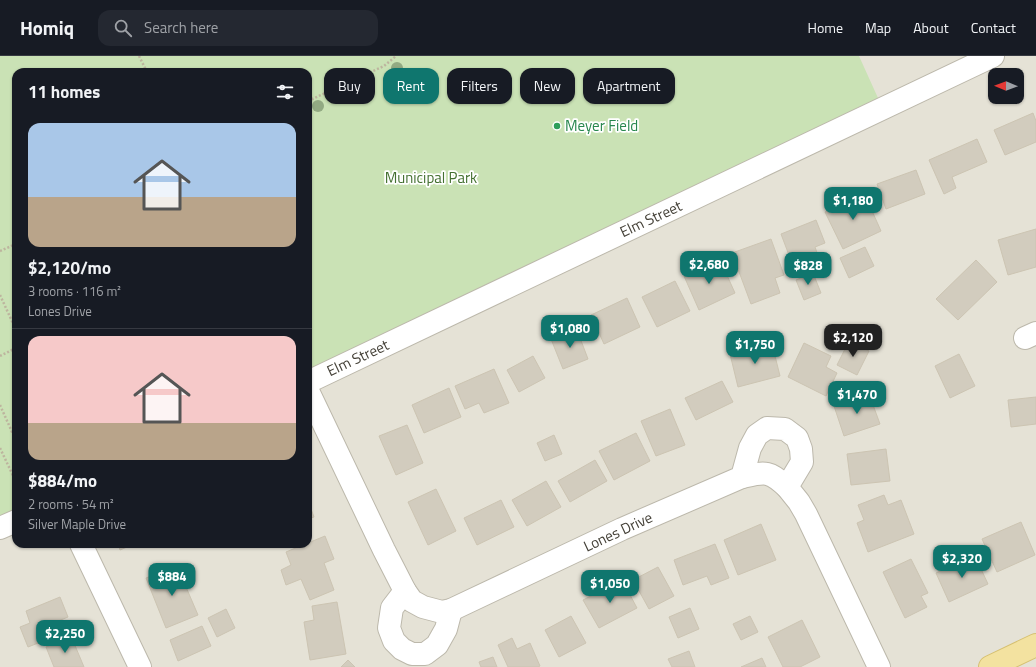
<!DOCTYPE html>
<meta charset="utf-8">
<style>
body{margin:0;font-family:"Titillium Web",sans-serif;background:#242831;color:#f1f3f6;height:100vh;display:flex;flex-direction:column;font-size:15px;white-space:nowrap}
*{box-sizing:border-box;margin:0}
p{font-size:13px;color:#9ea1a6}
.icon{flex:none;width:22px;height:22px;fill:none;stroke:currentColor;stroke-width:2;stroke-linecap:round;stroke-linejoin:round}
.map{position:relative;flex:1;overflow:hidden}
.details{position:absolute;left:12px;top:12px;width:300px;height:480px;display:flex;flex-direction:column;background:#171b24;border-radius:12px;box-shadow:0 1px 3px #0004}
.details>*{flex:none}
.guide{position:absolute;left:324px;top:12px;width:380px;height:36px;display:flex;gap:8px}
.needle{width:26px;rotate:271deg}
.fabs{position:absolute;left:988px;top:12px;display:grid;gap:8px}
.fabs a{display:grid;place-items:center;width:36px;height:36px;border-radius:8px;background:#171b24;box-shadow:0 1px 3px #0004;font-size:20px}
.price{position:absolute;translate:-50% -34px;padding:0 9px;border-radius:8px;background:#0f766e;color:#fff;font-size:13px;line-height:26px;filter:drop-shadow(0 1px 2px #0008)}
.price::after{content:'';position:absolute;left:50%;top:24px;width:12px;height:9px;margin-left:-6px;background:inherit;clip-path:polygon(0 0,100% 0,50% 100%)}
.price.active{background:#222;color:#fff}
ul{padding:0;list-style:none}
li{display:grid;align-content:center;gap:8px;height:212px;padding:0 16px}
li+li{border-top:1px solid #363941}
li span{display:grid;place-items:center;height:124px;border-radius:12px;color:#555}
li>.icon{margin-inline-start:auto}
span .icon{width:72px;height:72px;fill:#fffc;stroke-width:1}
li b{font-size:17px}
h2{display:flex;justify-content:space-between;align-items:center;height:48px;padding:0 16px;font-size:17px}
.tag{padding:0 14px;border-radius:12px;background:#171b24;box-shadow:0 1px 3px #0004;font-size:14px;line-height:36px}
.tag.active{background:#0f766e;color:#fff}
header{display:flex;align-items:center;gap:24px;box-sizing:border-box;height:56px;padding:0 20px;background:#171b24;border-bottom:1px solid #363941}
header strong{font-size:19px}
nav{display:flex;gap:22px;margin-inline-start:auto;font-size:14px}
.search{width:280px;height:36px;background:#242831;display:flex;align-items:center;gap:10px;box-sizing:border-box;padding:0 14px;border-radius:12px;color:#9ea1a6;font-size:15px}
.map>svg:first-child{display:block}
.residential{fill:#e5e2d6;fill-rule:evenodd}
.green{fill:#cae2b5}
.building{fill:#d2ccbe;stroke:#ccc4b2}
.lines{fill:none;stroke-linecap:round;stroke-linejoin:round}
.minor-casing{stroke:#bcb8ab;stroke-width:24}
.major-casing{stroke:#d6c071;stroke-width:24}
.path{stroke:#bdb49e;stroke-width:2.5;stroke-dasharray:2 2;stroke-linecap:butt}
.minor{stroke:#fff;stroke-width:22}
.major{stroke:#f3e2a0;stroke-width:22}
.tree{fill:#92aa83}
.leisure-dot{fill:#2e9e5b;stroke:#fff;stroke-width:1.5}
.labels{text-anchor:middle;stroke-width:3.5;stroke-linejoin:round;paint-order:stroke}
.leisure-label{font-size:15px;fill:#27864d;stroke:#fff;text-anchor:start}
.park-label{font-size:15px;fill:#447031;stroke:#fff}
.street-label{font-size:15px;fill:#444037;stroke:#fff}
</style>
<header>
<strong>Homiq</strong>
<div class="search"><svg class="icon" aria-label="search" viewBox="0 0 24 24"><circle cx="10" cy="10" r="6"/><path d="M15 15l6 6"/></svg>Search here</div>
<nav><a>Home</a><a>Map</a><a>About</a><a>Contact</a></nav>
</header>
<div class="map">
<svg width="1036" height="611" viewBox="0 0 1036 611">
<rect width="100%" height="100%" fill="#f2f0e8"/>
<path class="residential" d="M0,0h1036v611h-1036zM16,16h292v472h-292zM995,19h22v22h-22z"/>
<polygon class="green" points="0,0 859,0 878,42 308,318 308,16 16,16 16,459 0,467"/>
<g class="building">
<polygon points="1033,57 1036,65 1036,86 1005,99 994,74"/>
<polygon points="977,83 987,106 952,121 956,132 944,138 929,104"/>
<polygon points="916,114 925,138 886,153 877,128"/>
<polygon points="864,137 881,175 843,193 825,156"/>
<polygon points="816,164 825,187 815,191 820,205 795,215 781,178"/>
<polygon points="1036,173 1036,211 1008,219 998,184"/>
<polygon points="771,183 784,219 775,222 780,237 751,248 732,197"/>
<polygon points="865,191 874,210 849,222 840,202"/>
<polygon points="720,204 735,237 699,254 684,220"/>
<polygon points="976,204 997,226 958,264 936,243"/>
<polygon points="813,217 821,237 804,244 796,224"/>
<polygon points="675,225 690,255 657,271 642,241"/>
<polygon points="627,242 640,271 604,288 591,259"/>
<polygon points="577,274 588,303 563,313 551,283"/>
<polygon points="849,285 869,295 857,319 837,309"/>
<polygon points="804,287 831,300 826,311 837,317 826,340 788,321"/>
<polygon points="772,288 780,320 738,331 730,298"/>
<polygon points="959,298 975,330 950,342 935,310"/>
<polygon points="533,300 545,322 519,336 507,314"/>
<polygon points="494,313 509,347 484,357 479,347 465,353 455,330"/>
<polygon points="722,325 733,346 696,364 685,342"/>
<polygon points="449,332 461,361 424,377 412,349"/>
<polygon points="869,338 880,368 844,380 834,350"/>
<polygon points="1036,341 1036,368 1011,371 1008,344"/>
<polygon points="670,353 685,389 656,400 641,365"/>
<polygon points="407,369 423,407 396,419 379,380"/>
<polygon points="636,377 650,405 614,424 599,395"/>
<polygon points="554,379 562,398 545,405 537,387"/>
<polygon points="886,393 890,425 851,429 847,398"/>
<polygon points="595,404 607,425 570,446 558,425"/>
<polygon points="546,425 561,451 527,470 512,444"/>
<polygon points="436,433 456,475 428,489 408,446"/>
<polygon points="884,439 888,449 901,444 914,478 868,496 857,467 864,464 858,449"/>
<polygon points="501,444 514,471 477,489 464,462"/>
<polygon points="308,445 314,461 308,463"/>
<polygon points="1021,466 1035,499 997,516 982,483"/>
<polygon points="761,468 776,504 738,519 724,484"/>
<polygon points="325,480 334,503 324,507 334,534 310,544 301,523 286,529 281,514 291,509 286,496 305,488 308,488 308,487"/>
<polygon points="118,488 134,488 120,494"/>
<polygon points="715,488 729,522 711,529 707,520 683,529 674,504"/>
<polygon points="975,500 988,528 949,546 936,517"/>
<polygon points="911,503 928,537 921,540 927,551 905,562 883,516"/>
<polygon points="177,510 198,559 166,572 146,522"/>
<polygon points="658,511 674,540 649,553 633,524"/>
<polygon points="622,524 637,552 599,572 583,544"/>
<polygon points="60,541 68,561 46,570 51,582 28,591 20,571 30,567 26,555"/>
<polygon points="337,546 346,598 310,604 304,566 314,564 312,550"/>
<polygon points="690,552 699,573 678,582 669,561"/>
<polygon points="226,553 235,572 217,581 208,562"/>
<polygon points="571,560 586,587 559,601 545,574"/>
<polygon points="750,560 758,576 741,584 733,568"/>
<polygon points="802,564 820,601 800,611 783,611 768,581"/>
<polygon points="202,570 211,590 178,605 170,584"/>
<polygon points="71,580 84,611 54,611 46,591"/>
<polygon points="512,582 517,593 530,587 540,610 538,611 508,611 498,589"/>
<polygon points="689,595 695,611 672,611 668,603"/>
<polygon points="493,601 497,611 481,611 479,606"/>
<polygon points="762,602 766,611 741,611"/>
<polygon points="348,604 355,611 341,611"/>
</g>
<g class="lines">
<g class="minor-casing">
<g id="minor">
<polyline points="1025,282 1036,277"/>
<polyline points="308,326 993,0"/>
<polyline points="308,335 384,494 405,535 412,545 423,551 442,556 451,554 622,473 742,421 750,392 757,379 767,372 785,373 797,382 801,393 802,406 787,431 799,446 806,458 879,611"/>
<path d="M742,421c23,-5 27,-7 45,10"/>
<polyline points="0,472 16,465"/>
<polyline points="81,488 140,611"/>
<polyline points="405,535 392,552 389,572 394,585 402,593 412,598 425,598 437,589 446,573 451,554"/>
</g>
</g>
<g class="major-casing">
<polyline id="major" points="990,611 1036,589"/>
</g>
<g class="path">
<polyline points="139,0 147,16"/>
<polyline points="308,45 384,10 396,0"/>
<polyline points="0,195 16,188"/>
<polyline points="0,239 16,274"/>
<polyline points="0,300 16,292"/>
<polyline points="0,349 16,385"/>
<polyline points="0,392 16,426"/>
</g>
<use href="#minor" class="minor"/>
<use href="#major" class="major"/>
</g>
<g class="tree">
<circle cx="397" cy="12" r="6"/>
<circle cx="318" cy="50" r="6"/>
</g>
<circle class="leisure-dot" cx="557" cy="70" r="4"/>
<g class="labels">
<g class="leisure-label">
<text x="565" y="75">Meyer Field</text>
</g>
<g class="park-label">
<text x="431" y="127">Municipal Park</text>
</g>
<g class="street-label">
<text transform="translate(651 163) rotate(-25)" y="5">Elm Street</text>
<text transform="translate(358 302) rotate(-25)" y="5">Elm Street</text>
<text transform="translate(618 476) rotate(-25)" y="5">Lones Drive</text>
</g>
</g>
</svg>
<div class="fabs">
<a><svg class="needle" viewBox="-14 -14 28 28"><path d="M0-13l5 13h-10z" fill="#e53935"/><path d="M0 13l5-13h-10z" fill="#9ea1a6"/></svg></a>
</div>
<b class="price" style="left:853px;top:165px">$1,180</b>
<b class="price" style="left:709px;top:229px">$2,680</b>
<b class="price" style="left:808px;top:230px">$828</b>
<b class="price" style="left:570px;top:293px">$1,080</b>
<b class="price active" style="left:853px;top:302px">$2,120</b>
<b class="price" style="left:755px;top:309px">$1,750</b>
<b class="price" style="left:857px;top:359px">$1,470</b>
<b class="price" style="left:962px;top:523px">$2,320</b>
<b class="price" style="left:172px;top:541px">$884</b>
<b class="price" style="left:610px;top:548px">$1,050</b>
<b class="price" style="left:65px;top:598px">$2,250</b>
<div class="guide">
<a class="tag">Buy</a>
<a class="tag active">Rent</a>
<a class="tag">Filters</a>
<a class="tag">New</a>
<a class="tag">Apartment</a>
</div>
<section class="details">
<h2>11 homes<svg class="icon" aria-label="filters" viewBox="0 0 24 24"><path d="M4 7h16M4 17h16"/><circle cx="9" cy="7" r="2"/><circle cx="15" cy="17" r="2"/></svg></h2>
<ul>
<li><span style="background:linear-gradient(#a9c7e8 60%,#b9a48a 0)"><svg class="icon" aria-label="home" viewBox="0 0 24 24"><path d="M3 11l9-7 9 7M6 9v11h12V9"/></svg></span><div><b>$2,120/mo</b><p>3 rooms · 116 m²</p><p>Lones Drive</p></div></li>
<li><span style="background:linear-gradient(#f6c9c9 70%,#b9a48a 0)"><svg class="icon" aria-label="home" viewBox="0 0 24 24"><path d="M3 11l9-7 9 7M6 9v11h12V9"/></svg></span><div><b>$884/mo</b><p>2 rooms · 54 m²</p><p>Silver Maple Drive</p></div></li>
</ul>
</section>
</div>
